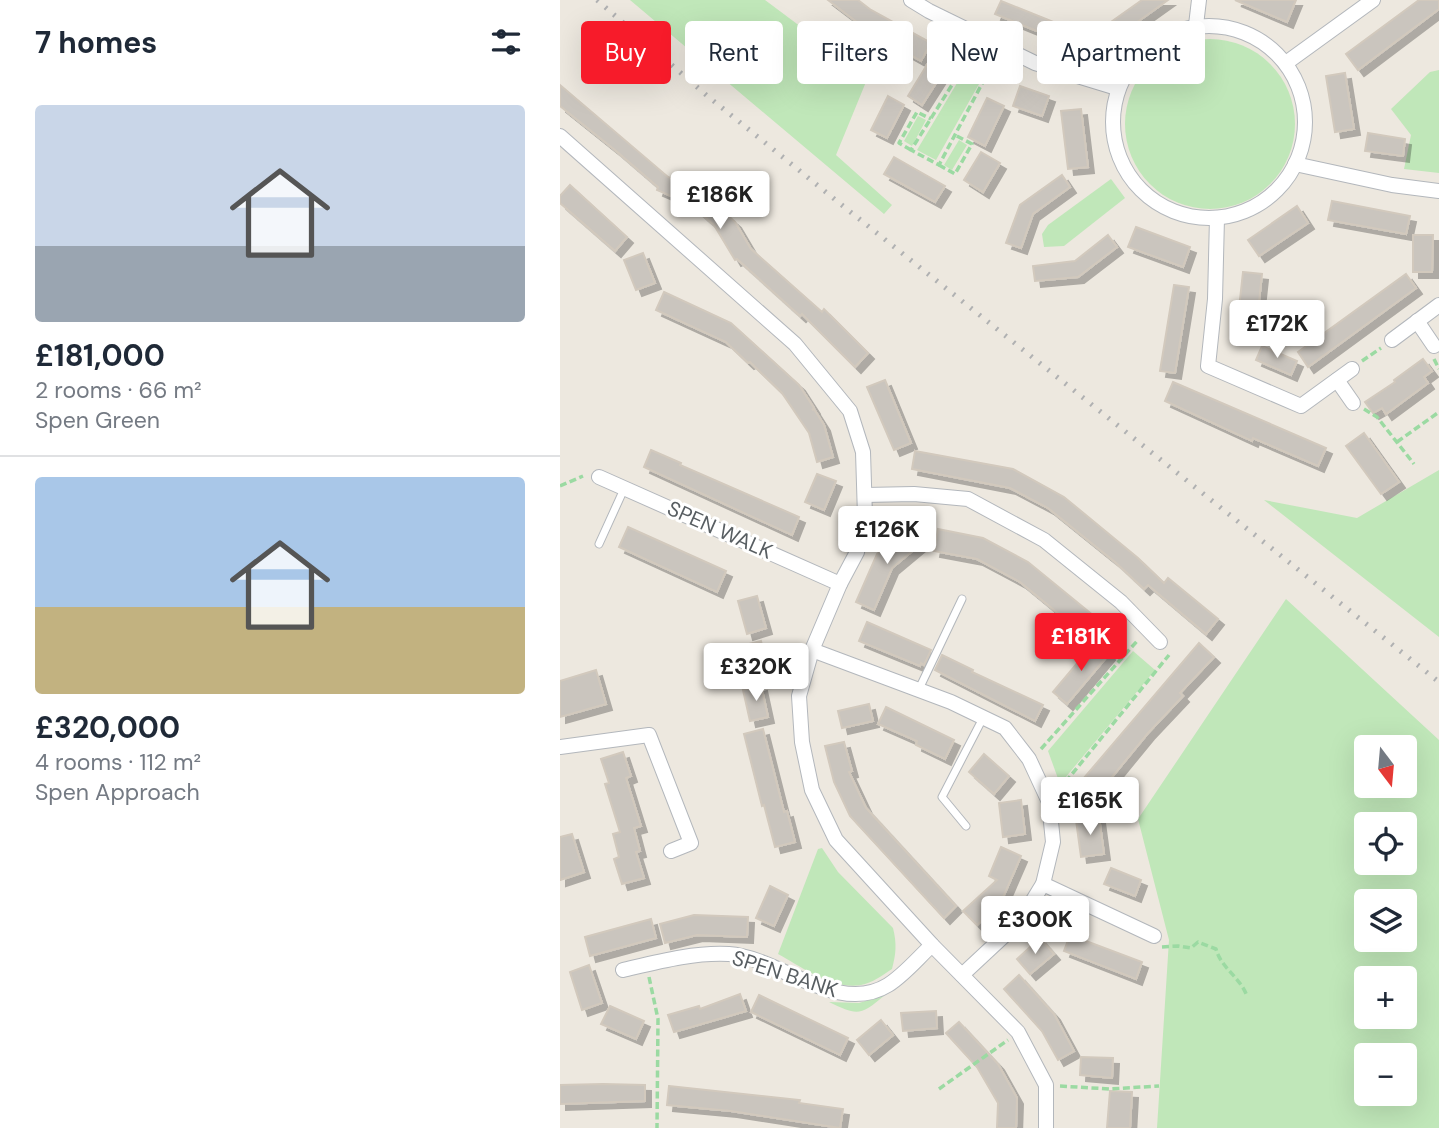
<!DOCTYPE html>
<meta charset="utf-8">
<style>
body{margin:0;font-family:"DM Sans",sans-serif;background:#f6f6f7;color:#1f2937;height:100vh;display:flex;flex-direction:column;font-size:26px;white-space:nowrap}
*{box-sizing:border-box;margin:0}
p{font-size:23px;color:#747a83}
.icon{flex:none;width:38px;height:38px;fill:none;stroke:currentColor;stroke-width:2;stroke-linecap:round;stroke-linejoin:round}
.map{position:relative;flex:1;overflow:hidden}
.drawer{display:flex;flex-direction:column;background:#fff;width:560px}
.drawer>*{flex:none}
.banner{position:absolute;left:21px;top:21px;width:665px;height:63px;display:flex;gap:14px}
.needle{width:46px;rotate:164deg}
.fabs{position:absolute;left:794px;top:735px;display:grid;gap:14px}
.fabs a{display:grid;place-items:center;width:63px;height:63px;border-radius:7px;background:#fff;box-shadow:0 7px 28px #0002;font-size:35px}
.price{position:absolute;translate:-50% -60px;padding:0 16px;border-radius:7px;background:#fff;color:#222;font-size:23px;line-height:46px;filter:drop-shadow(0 2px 4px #0008)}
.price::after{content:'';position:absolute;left:50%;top:42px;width:21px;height:16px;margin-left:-10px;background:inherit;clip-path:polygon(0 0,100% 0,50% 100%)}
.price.selected{background:#f71b2a;color:#fff}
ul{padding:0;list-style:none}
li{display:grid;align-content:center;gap:14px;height:371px;padding:0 35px}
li+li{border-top:2px solid #e0e1e3}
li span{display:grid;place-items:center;height:217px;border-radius:7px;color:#555}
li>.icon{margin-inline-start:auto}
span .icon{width:126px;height:126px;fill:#fffc;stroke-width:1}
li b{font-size:30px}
h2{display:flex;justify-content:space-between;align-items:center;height:84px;padding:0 35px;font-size:30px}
.tag{padding:0 24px;border-radius:7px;background:#fff;box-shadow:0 7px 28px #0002;font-size:24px;line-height:63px}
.tag.selected{background:#f71b2a;color:#fff}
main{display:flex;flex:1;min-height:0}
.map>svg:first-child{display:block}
.green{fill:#c0e7b9;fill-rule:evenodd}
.building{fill:#cac5be;stroke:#d2c9bd;stroke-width:2;filter:url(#shadow)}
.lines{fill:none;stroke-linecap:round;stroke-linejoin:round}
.service-casing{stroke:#b3b7bc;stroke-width:9}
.minor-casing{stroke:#b3b7bc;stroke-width:16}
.path{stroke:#9bdaa2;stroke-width:3.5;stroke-dasharray:7 3.5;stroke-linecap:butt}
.service{stroke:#fff;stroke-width:7}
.minor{stroke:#fff;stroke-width:14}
.rail{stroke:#b0b1b2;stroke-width:5;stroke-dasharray:2 9;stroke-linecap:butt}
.labels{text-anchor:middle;stroke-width:6;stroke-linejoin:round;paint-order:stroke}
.street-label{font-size:21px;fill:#585e62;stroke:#fff}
</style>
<main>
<section class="drawer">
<h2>7 homes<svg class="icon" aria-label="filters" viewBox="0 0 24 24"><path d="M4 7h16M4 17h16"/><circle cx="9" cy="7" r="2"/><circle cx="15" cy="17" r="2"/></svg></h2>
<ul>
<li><span style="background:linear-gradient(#c9d6e8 65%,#9aa5b1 0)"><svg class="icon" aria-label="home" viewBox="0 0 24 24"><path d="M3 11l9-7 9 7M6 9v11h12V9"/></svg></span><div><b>£181,000</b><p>2 rooms · 66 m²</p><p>Spen Green</p></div></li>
<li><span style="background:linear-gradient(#a9c7e8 60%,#c2b280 0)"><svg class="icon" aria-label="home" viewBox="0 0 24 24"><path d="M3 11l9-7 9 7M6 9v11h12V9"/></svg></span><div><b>£320,000</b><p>4 rooms · 112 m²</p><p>Spen Approach</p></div></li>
</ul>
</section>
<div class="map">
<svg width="879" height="1128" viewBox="0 0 879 1128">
<defs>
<filter id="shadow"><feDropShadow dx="6" dy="6" stdDeviation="0" flood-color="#0004"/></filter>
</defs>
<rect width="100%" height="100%" fill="#ede8df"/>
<g class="green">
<polygon points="70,0 205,0 308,77 276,155 332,205 324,214"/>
<circle cx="650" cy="124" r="85"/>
<polygon points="415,53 432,61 376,160 357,150"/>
<polygon points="879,70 879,173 844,169 851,135 831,109 870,72"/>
<polygon points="358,116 366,120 352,146 344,141"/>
<polygon points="399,140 407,145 392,170 384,165"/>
<polygon points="551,179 565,198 504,246 484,247 482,234 488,225"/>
<polygon points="879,470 879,637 704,500 797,518"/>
<path d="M726,599l153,141v388h-282l12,-188 -31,-121zM807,747h38v39h-38zM807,824h38v39h-38zM807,901h38v39h-38zM807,978h38v39h-38zM807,1055h38v39h-38z"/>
<polygon points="573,651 595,670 500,784 488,751"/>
<path d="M262,848l16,24 55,56c4,16 3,26 -1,41 -9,6 -20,14 -31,16 -29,5 -59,-18 -83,-31l40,-105z"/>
<path d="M325,995c-25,21 -27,21 -56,7l30,1z"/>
</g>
<g class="building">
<polygon points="268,0 298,0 311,10 371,43 361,61 314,35"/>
<polygon points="582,0 608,0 542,47 534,34"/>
<polygon points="675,0 736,0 727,22"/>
<polygon points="859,0 879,0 879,9 798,70 786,54"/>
<polygon points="441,1 521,33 516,47 435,14"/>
<polygon points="368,63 383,72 362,105 348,96"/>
<polygon points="785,73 794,129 775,132 766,76"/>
<polygon points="0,85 108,177 138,189 175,222 191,249 262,312 264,309 308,353 295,367 242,314 240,316 177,259 175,260 154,225 130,204 97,190 98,187 55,150 0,106"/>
<polygon points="460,86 489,96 482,116 453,106"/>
<polygon points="328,96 344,105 327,138 311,130"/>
<polygon points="427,98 444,106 425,146 408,137"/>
<polygon points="521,109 528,167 508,169 501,111"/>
<polygon points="808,133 845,139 843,156 805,151"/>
<polygon points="421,152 440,163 423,192 404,180"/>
<polygon points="334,157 385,186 375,202 324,174"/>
<polygon points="502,175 510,187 473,214 461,248 446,243 460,205"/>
<polygon points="10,185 67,237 55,251 0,203 0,196"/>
<polygon points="772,201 850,216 846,234 768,220"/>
<polygon points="737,206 748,223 699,256 688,240"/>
<polygon points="576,227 630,247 623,267 568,247"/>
<polygon points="548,235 557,247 518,277 475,281 473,266 515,261"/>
<polygon points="853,235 873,235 872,272 853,272"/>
<polygon points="83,253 95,283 76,290 64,260"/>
<polygon points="683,272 702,274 695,338 676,336"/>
<polygon points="846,274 856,288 748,367 738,352"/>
<polygon points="614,285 629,287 615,373 600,371"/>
<polygon points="104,292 171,323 239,385 254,408 252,410 254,409 264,425 273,457 257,462 249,433 222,393 190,362 188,363 166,342 96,310"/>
<polygon points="702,346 737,361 731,375 696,360"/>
<polygon points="863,359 872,371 864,377 868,383 826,414 822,408 813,413 805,402 835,382 834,380"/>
<polygon points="325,380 351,443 334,450 307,387"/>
<polygon points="613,382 766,448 758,466 693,438 692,441 605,401"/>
<polygon points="804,433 839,482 821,494 786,446"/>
<polygon points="91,450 121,463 120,465 239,517 232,535 84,467"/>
<polygon points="355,451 453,469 504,497 578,558 604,583 608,578 658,619 646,634 588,585 584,589 555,562 488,508 450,488 352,469"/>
<polygon points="257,474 276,481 264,510 245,502"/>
<polygon points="350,526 363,542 332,568 314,610 296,602 317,554"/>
<polygon points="68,527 166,571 157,592 59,547"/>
<polygon points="378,529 423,538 468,562 540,621 527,637 460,582 417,559 374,551"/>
<polygon points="197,596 206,628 187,634 178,601"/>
<polygon points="307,622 371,650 364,665 361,663 360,666 299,641"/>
<polygon points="201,641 209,673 189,679 181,646"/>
<polygon points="535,642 549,654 507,704 493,692"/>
<polygon points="639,643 654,657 620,693 623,696 588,733 534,799 518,785"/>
<polygon points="382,655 413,670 412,672 483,705 475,721 375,670"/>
<polygon points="36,670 46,704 0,717 0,681"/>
<polygon points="201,685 208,717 190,721 183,690"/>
<polygon points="309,704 313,721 282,728 278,711"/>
<polygon points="326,707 394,740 385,759 356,745 357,741 318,724"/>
<polygon points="203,729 224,812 227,811 235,842 215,847 204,805 202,806 184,734"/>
<polygon points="284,742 292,771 289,772 306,808 396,906 384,918 290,816 274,782 265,746"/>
<polygon points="63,752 71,776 66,778 81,826 74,828 80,851 76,852 84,878 62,884 54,859 59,857 53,834 60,832 45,784 49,783 41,759"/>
<polygon points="424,754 449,776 434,794 409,772"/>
<polygon points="461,800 465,834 443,837 439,803"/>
<polygon points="539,817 544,854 521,857 516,820"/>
<polygon points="12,834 24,872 0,880 0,837"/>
<polygon points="441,847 461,856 441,902 417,925 403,911 437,880 429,876"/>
<polygon points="551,868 581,880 575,896 544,884"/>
<polygon points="210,886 228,895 214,926 196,918"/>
<polygon points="134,915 188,917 187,937 137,935 105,943 100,924"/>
<polygon points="91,919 96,938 30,956 25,937"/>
<polygon points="510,935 582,962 576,979 504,951"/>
<polygon points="480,938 494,954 470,974 457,959"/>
<polygon points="29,965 42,1003 22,1010 10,972"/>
<polygon points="459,975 494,1014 514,1051 498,1060 482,1031 444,989"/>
<polygon points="180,994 186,1011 114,1032 108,1015 139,1006 140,1009"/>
<polygon points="199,995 288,1038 280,1055 191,1012"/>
<polygon points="50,1006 84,1021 76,1039 41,1024"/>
<polygon points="376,1011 377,1028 343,1031 341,1013"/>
<polygon points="321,1020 333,1035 309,1055 297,1040"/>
<polygon points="399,1022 438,1064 457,1098 456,1128 437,1128 438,1103 417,1067 386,1033"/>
<polygon points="521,1057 553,1058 552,1078 520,1075"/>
<polygon points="43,1084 85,1085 85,1101 0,1104 0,1085"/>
<polygon points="109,1086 240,1100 239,1103 283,1109 280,1128 171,1111 107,1105"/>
<polygon points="550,1091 572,1092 570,1128 547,1128"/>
</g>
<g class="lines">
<g class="service-casing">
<g id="service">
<polyline points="39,544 64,489"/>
<polyline points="359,689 402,599"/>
<polyline points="406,826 382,797 423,718"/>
</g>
</g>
<g class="minor-casing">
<g id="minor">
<polyline points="351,0 369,11 475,63 557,88"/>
<polyline points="636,25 639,0"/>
<circle cx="649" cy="122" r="96"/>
<polyline points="726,63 813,0"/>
<polyline points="0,136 235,344 290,411 303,452 305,516 297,552 280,584 252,650 239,696 242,742 252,790 276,840 372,945 458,1032 486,1085 486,1128"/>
<polyline points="735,164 832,185 879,191"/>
<polyline points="657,218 655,299 648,366 741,406 792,369"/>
<polyline points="857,321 874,346"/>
<polyline points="832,340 879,305"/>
<polyline points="777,380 793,403"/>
<polyline points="39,477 280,584"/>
<polyline points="305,495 354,494 408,499 484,540 561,602 600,642"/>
<polyline points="252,650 391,702 445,728 469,759 489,802 493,842 483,884 461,920 402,975"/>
<polyline points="0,747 89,735 131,843 111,851"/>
<polyline points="483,884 594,936"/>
<path d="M63,970c34,-8 71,-18 106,-16 51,4 109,62 159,31 16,-10 30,-27 44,-40"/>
</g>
</g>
<g class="path">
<polyline points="414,50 351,150 379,165 434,61"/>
<polyline points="351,150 339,143 357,112 371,119"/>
<polyline points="379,165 395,174 412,144 395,135"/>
<polyline points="874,359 879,369"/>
<polyline points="802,361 821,348"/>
<polyline points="804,409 817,417 854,464"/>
<polyline points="837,442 879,412"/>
<polyline points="0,486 23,476"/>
<polyline points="481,749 578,640"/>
<polyline points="499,790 609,655"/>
<path d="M602,947l16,-1 13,2 7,-6 18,7c5,19 24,28 31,47"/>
<polyline points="89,977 98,1019 97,1128"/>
<polyline points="500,1086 549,1089 599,1086"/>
<polyline points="379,1089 448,1040"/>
</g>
<use href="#service" class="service"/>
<use href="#minor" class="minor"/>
<polyline class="rail" points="37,0 145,94 283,206 879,682"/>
</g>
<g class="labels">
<g class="street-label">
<text transform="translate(160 530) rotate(24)" y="7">SPEN WALK</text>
<text transform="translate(225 974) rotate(18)" y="7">SPEN BANK</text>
</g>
</g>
</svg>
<div class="fabs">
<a><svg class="needle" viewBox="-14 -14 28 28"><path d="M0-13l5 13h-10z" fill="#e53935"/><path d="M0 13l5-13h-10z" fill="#747a83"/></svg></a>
<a><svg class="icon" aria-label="locate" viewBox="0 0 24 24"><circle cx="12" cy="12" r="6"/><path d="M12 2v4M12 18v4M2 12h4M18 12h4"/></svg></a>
<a><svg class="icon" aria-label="layers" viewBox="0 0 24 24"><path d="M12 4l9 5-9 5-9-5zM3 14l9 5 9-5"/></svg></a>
<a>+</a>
<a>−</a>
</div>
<b class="price" style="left:160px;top:231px">£186K</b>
<b class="price" style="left:717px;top:360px">£172K</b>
<b class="price" style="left:327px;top:566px">£126K</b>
<b class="price selected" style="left:521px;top:673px">£181K</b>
<b class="price" style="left:196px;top:703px">£320K</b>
<b class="price" style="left:530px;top:837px">£165K</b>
<b class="price" style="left:475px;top:956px">£300K</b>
<div class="banner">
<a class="tag selected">Buy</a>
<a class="tag">Rent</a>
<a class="tag">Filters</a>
<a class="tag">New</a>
<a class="tag">Apartment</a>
</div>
</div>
</main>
